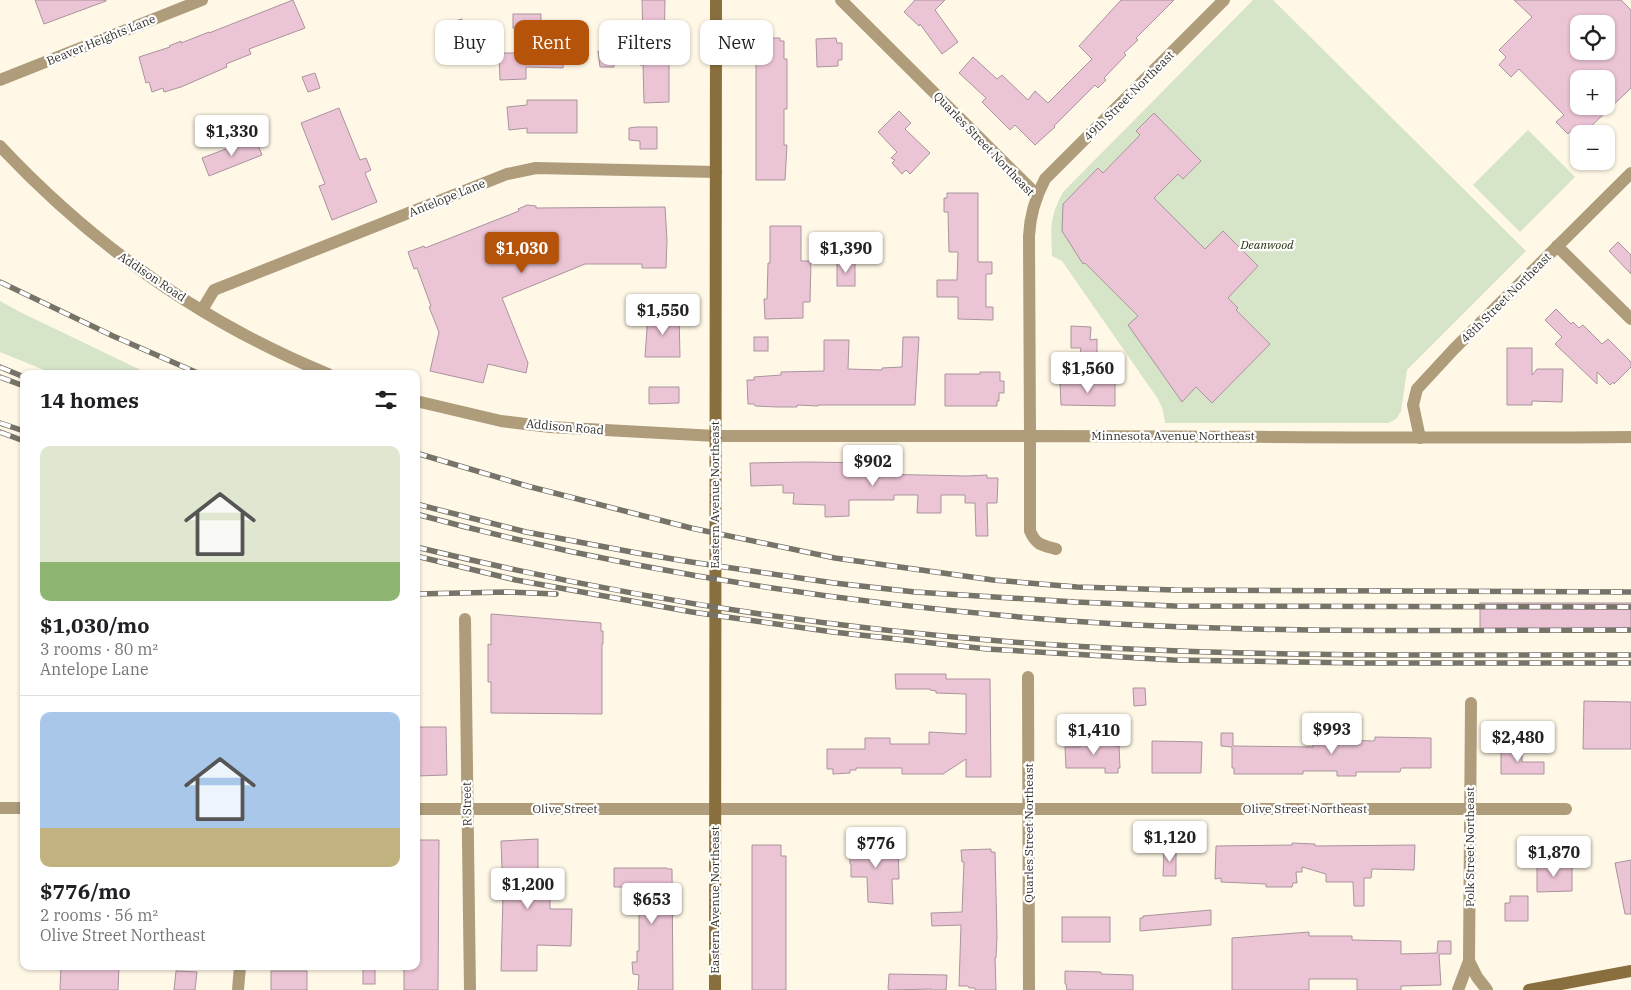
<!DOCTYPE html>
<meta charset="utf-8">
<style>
body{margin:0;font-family:"IBM Plex Serif",serif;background:#f6f6f6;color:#202124;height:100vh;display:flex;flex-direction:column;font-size:19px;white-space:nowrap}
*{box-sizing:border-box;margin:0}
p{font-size:16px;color:#757577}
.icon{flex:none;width:28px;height:28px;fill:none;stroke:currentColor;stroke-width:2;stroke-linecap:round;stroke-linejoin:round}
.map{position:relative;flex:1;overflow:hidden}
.drawer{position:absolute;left:20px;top:370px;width:400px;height:600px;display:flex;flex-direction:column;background:#fff;border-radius:10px;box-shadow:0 1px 4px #0004}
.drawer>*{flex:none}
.guide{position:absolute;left:435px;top:20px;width:475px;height:45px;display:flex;gap:10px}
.buttons{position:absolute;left:1570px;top:15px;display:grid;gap:10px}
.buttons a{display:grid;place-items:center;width:45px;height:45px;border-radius:10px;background:#fff;box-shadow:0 1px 4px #0004;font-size:25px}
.price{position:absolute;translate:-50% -42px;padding:0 11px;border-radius:5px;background:#fff;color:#222;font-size:16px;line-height:32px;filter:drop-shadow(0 1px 2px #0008)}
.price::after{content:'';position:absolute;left:50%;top:30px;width:15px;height:11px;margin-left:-8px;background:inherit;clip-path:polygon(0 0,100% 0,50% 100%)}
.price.on{background:#b45309;color:#fff}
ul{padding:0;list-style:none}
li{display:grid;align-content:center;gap:10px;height:265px;padding:0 20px}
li+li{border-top:1px solid #e0e0e0}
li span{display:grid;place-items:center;height:155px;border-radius:10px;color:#555}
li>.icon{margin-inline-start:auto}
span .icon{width:90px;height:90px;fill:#fffc;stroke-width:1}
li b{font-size:21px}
h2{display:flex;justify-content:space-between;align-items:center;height:60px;padding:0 20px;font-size:21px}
.pill{padding:0 18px;border-radius:10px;background:#fff;box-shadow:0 1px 4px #0004;font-size:18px;line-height:45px}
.pill.on{background:#b45309;color:#fff}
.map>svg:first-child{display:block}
.green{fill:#d6e4c8}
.building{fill:#ebc4d5;stroke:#aa949d;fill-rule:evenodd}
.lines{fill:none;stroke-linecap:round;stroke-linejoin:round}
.minor{stroke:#ae9c7b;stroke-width:12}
.tertiary{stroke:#ae9c7b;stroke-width:12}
.secondary{stroke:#896f3d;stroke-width:12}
.rail-casing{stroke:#777368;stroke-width:5.5}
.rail{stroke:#fff;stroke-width:4;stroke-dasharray:11;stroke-linecap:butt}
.labels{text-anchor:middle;stroke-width:4.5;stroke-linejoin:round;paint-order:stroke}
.street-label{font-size:12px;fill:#333028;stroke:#fff}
.park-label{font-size:12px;font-style:italic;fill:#203008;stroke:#fff}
</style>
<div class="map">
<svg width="1631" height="990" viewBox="0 0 1631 990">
<rect width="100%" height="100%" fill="#fff8e7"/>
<g class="green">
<path d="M1253,0h20l253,251 -119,119 -6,41 -4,7 -8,5h-224l-2,-13 -5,-11 -96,-138 -10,-5c-1,-28 -3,-38 11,-64z"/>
<polygon points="1528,130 1575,177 1520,232 1473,185"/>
<polygon points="0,301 20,312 149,374 54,374 0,352"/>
</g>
<g class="building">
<polygon points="35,0 106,0 106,1 44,24"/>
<polygon points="293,0 305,28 249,49 251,54 226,64 227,67 181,87 164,92 163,88 152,92 149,82 146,83 139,57 170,47 169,46 181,41 181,43 209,32 209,33"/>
<polygon points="642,0 665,0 664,49 669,49 669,102 644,103 643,65 640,65 640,57 619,56 619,41 643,41"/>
<polygon points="915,0 945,0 935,10 958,42 942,54 920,24 919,26 904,12"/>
<polygon points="1121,0 1174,0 1136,38 1138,40 1124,53 1126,55 1104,78 1106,80 1098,88 1095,85 1054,126 1055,127 1035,145 1015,125 1010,130 982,102 986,98 959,73 973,57 997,79 1002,75 1028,100 1035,91 1048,103 1092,59 1079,46"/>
<path d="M1514,0h107l10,10v78l-48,46 -7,-8 -8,8 -12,-12 8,-7 -45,-46 -8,8 -12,-12 7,-8 -7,-7 33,-33zM1579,24h27v27h-27zM1579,79h27v27h-27z"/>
<rect x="513" y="14" width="28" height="14"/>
<polygon points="462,19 466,30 455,34 451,22"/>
<polygon points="756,38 780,38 780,41 784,41 784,59 787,59 787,109 784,109 784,145 787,145 785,180 756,180"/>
<polygon points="836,38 837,43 842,43 842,60 838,60 838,66 817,67 816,39"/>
<polygon points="613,50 614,67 600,67 598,51"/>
<polygon points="499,53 525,53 564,55 563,68 526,67 526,79 500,80"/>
<polygon points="315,73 320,88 308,92 302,77"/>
<polygon points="527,100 577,100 577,133 527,133 527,128 509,130 507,107 527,105"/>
<polygon points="339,108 360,160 366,158 371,170 365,173 377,202 332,220 319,186 325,184 301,123"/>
<polygon points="899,111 911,123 905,129 930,153 910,174 906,170 902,174 892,163 895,160 891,158 897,152 878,132"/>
<polygon points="1154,113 1201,161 1183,179 1178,174 1154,198 1205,249 1223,231 1258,266 1228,298 1238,308 1236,310 1270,344 1212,403 1196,387 1182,402 1128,325 1138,316 1085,263 1083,264 1062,231 1063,204 1098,168 1103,173 1140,135 1136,131"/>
<polygon points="636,127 657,127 657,149 640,149 640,141 629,140 629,128"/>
<polygon points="255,138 262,155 209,176 202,158"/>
<polygon points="947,193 978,193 978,262 992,262 992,274 986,274 986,307 993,307 993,320 958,319 958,297 937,297 937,280 957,280 958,252 949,252 948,212 944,212 944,198 947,198"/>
<polygon points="527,205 536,206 536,208 665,207 667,240 666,268 642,268 642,264 585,264 502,298 528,363 526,373 488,364 483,383 430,371 439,332 429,307 431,306 417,268 414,269 408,252 424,246 425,248 519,211 518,209"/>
<polygon points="770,226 801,226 801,261 811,261 810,302 803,302 803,318 765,319 764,299 767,299 768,263 770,263"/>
<polygon points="1618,242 1631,255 1631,274 1609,251"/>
<rect x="837" y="261" width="18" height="25"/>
<polygon points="1556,309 1571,324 1573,322 1579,328 1583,325 1602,344 1608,339 1631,362 1631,367 1614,384 1613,382 1610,385 1597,372 1597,384 1555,344 1562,337 1545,320"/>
<polygon points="648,314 679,315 680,357 645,357"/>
<polygon points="1071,326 1091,327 1090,340 1097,339 1097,353 1080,353 1081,348 1071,348"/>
<rect x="754" y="337" width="14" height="14"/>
<polygon points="903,337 919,337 915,405 818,405 818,406 797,405 797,407 777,407 755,406 754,404 748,404 747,380 754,380 754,377 781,375 781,372 824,371 824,340 849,340 848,369 882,370 882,368 902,367"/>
<polygon points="1507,348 1532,348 1532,375 1537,369 1563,369 1562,402 1532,401 1532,405 1507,405"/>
<polygon points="980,372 1000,372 1000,381 1004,381 1004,393 999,393 999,401 997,401 997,406 945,406 945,374 980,374"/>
<polygon points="1060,383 1115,383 1115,406 1061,405"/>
<polygon points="649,387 679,387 679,403 649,404"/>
<polygon points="807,462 876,463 876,474 967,476 987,475 987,478 998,478 997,503 987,503 988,536 976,536 975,503 965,503 965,495 941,495 941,513 917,513 918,495 894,495 894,500 849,500 849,516 825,517 825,505 793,504 794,493 783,493 783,485 751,486 750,463"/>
<rect x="1480" y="603" width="151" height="29"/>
<polygon points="491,614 601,623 601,631 603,631 603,644 602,644 602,714 491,713 491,682 488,682 488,644 491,645"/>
<polygon points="895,674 946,674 946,679 990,679 991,777 966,777 966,759 943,774 902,774 902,768 856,768 856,770 850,770 850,773 833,774 833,769 827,769 827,749 865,749 865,738 890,738 890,744 929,744 929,732 966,734 966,694 936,693 936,691 930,690 930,689 896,689"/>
<polygon points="1133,688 1145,688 1146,705 1134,706"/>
<polygon points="1584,701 1631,702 1631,749 1583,749"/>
<polygon points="1313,725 1343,725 1342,740 1373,741 1375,740 1375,737 1431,738 1431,768 1401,768 1400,772 1356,772 1356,776 1337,776 1337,771 1303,771 1303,774 1234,774 1234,768 1232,768 1232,747 1221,746 1221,733 1233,733 1233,746 1313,747"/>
<polygon points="416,727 446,727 447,775 416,776"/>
<polygon points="1080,740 1115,740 1115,746 1119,746 1120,768 1118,768 1118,773 1105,773 1105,768 1066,768 1065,747 1080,747"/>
<polygon points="1152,741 1202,742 1201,773 1152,773"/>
<polygon points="1501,747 1522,748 1522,762 1544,762 1544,774 1501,774"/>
<polygon points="538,839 538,898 550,898 550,909 572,909 571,946 537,945 537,971 501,971 503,895 501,841"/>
<polygon points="416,840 439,840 438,990 404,990 404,966 416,966"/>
<polygon points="851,841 879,841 879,846 898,846 899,879 892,879 893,904 868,902 867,877 851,877 851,864 850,864 850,844 851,844"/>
<polygon points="1292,843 1315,844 1315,846 1415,845 1414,870 1372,869 1371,878 1364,878 1364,906 1354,906 1353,882 1326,882 1326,874 1302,867 1302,872 1296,872 1297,883 1293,883 1292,887 1266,887 1266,884 1221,882 1221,878 1215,879 1216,846 1292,845"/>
<polygon points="752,845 781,845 781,856 786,856 786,990 752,990"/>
<polygon points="991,849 991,852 995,852 997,936 996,958 995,958 996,990 975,990 975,988 969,988 968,986 959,986 961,925 932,926 931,913 962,912 964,862 962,862 961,850"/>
<polygon points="1164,850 1176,850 1176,876 1163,876"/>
<polygon points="1631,860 1631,914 1625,914 1615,863"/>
<polygon points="1537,864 1572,864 1572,891 1537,892"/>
<polygon points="614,868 667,868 667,869 672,869 673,990 638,990 639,975 633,974 632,962 637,962 637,951 639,951 639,887 614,887"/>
<polygon points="1510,896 1528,896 1528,921 1505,921 1505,903 1510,903"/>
<polygon points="1211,910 1211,925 1140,931 1140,918 1143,918 1143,916"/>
<rect x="1062" y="917" width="48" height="25"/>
<polygon points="1309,932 1309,936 1352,936 1352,940 1401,941 1401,954 1437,953 1438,941 1451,941 1451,954 1439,954 1441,985 1401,986 1401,990 1357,990 1357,979 1309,979 1309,990 1232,990 1232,938"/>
<polygon points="61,966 119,966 118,990 60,990"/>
<rect x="363" y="966" width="12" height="18"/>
<polygon points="176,971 197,972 195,990 174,990"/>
<rect x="271" y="971" width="36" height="19"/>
<polygon points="1065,971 1101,972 1101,974 1133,975 1133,990 1067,990 1066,984 1065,984"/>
<polygon points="889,974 947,975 946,990 931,990 931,989 890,990 888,989"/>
</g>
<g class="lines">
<g class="minor">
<polyline points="841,0 1037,195"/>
<polyline points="0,80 202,0"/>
<polyline points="1557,246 1631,319"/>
<polyline points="202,310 214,290 507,174 536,168 716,172"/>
<polyline points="1420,438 1413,405 1417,389 1454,349 1631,173"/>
<path d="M1056,549c-14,-4 -20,-4 -26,-18v-95c200,0 401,3 601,1"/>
<polyline points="465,619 470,990"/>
<polyline points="1028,677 1029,990"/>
<polyline points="0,808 24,808"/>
<polyline points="416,809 1566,809"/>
<polyline points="1469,961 1477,977 1487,990"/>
<polyline points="238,990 240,966"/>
<polyline points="1458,990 1469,961 1471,703"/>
</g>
<g class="tertiary">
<path d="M0,146c92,98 203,177 328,228"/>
<path d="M416,401l85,20 49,6 166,9h314l-1,-200c1,-21 6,-38 16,-57l179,-179"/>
</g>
<g class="secondary">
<polyline points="715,990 716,0"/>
<polyline points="1529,990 1631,971"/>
</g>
<g class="rail-casing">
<g id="rail">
<polyline points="0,282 113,336 200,374"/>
<polyline points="0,367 24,377"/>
<polyline points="0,377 24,386"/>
<polyline points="0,423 24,431"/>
<polyline points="0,432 24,441"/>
<polyline points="416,453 527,486 691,528 835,558 993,580 1077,587 1175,590 1631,592"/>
<polyline points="416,504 526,532 637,553 691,562 834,583 915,592 1075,602 1175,606 1631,607"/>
<path d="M416,514c214,58 435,91 655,107 186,13 374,9 560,9"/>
<path d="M416,547c213,52 437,86 656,99 186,11 373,9 559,9"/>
<polyline points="416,556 516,580 692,612 833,632 987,649 1173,660 1358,663 1631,663"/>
<polyline points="416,594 506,592 556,594"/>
</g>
</g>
<use href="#rail" class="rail"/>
</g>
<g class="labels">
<g class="street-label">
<text transform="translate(101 40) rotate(-22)" y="4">Beaver Heights Lane</text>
<text transform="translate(1129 96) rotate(-45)" y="4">49th Street Northeast</text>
<text transform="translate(984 144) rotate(46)" y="4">Quarles Street Northeast</text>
<text transform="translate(447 198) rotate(-22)" y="4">Antelope Lane</text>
<text transform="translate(152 277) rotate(34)" y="4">Addison Road</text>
<text transform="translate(1506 298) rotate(-45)" y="4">48th Street Northeast</text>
<text transform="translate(565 427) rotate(5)" y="4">Addison Road</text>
<text x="1173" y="440">Minnesota Avenue Northeast</text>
<text transform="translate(715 495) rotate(-90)" y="4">Eastern Avenue Northeast</text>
<text transform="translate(467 804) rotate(-91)" y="4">R Street</text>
<text x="565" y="813">Olive Street</text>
<text x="1305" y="813">Olive Street Northeast</text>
<text transform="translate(1029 833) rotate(-90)" y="4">Quarles Street Northeast</text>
<text transform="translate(1470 847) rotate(-90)" y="4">Polk Street Northeast</text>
<text transform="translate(715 900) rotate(-90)" y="4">Eastern Avenue Northeast</text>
</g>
<g class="park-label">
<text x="1267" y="249">Deanwood</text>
</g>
</g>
</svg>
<div class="buttons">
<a><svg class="icon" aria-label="locate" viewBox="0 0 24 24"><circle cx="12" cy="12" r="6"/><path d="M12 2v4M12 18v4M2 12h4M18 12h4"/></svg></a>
<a>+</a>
<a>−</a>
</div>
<b class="price" style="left:232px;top:157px">$1,330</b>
<b class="price on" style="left:522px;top:274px">$1,030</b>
<b class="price" style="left:846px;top:274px">$1,390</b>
<b class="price" style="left:663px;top:336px">$1,550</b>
<b class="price" style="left:1088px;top:394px">$1,560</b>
<b class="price" style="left:873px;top:487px">$902</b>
<b class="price" style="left:1332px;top:755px">$993</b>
<b class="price" style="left:1094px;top:756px">$1,410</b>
<b class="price" style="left:1518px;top:763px">$2,480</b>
<b class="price" style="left:1170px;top:863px">$1,120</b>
<b class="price" style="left:876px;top:869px">$776</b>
<b class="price" style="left:1554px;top:878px">$1,870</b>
<b class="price" style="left:528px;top:910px">$1,200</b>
<b class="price" style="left:652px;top:925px">$653</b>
<div class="guide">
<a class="pill">Buy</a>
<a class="pill on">Rent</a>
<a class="pill">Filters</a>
<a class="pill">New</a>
</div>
<section class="drawer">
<h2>14 homes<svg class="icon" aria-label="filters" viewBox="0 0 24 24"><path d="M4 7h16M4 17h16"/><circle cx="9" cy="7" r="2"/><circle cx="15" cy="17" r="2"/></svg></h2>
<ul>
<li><span style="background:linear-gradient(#dfe7d0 75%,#8fb573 0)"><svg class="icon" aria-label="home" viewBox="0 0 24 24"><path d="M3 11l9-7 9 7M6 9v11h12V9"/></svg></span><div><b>$1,030/mo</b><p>3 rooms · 80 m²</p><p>Antelope Lane</p></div></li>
<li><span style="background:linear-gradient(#a9c7e8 75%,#c2b280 0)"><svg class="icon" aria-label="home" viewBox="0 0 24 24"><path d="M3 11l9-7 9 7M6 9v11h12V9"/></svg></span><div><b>$776/mo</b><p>2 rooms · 56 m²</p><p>Olive Street Northeast</p></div></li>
</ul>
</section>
</div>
